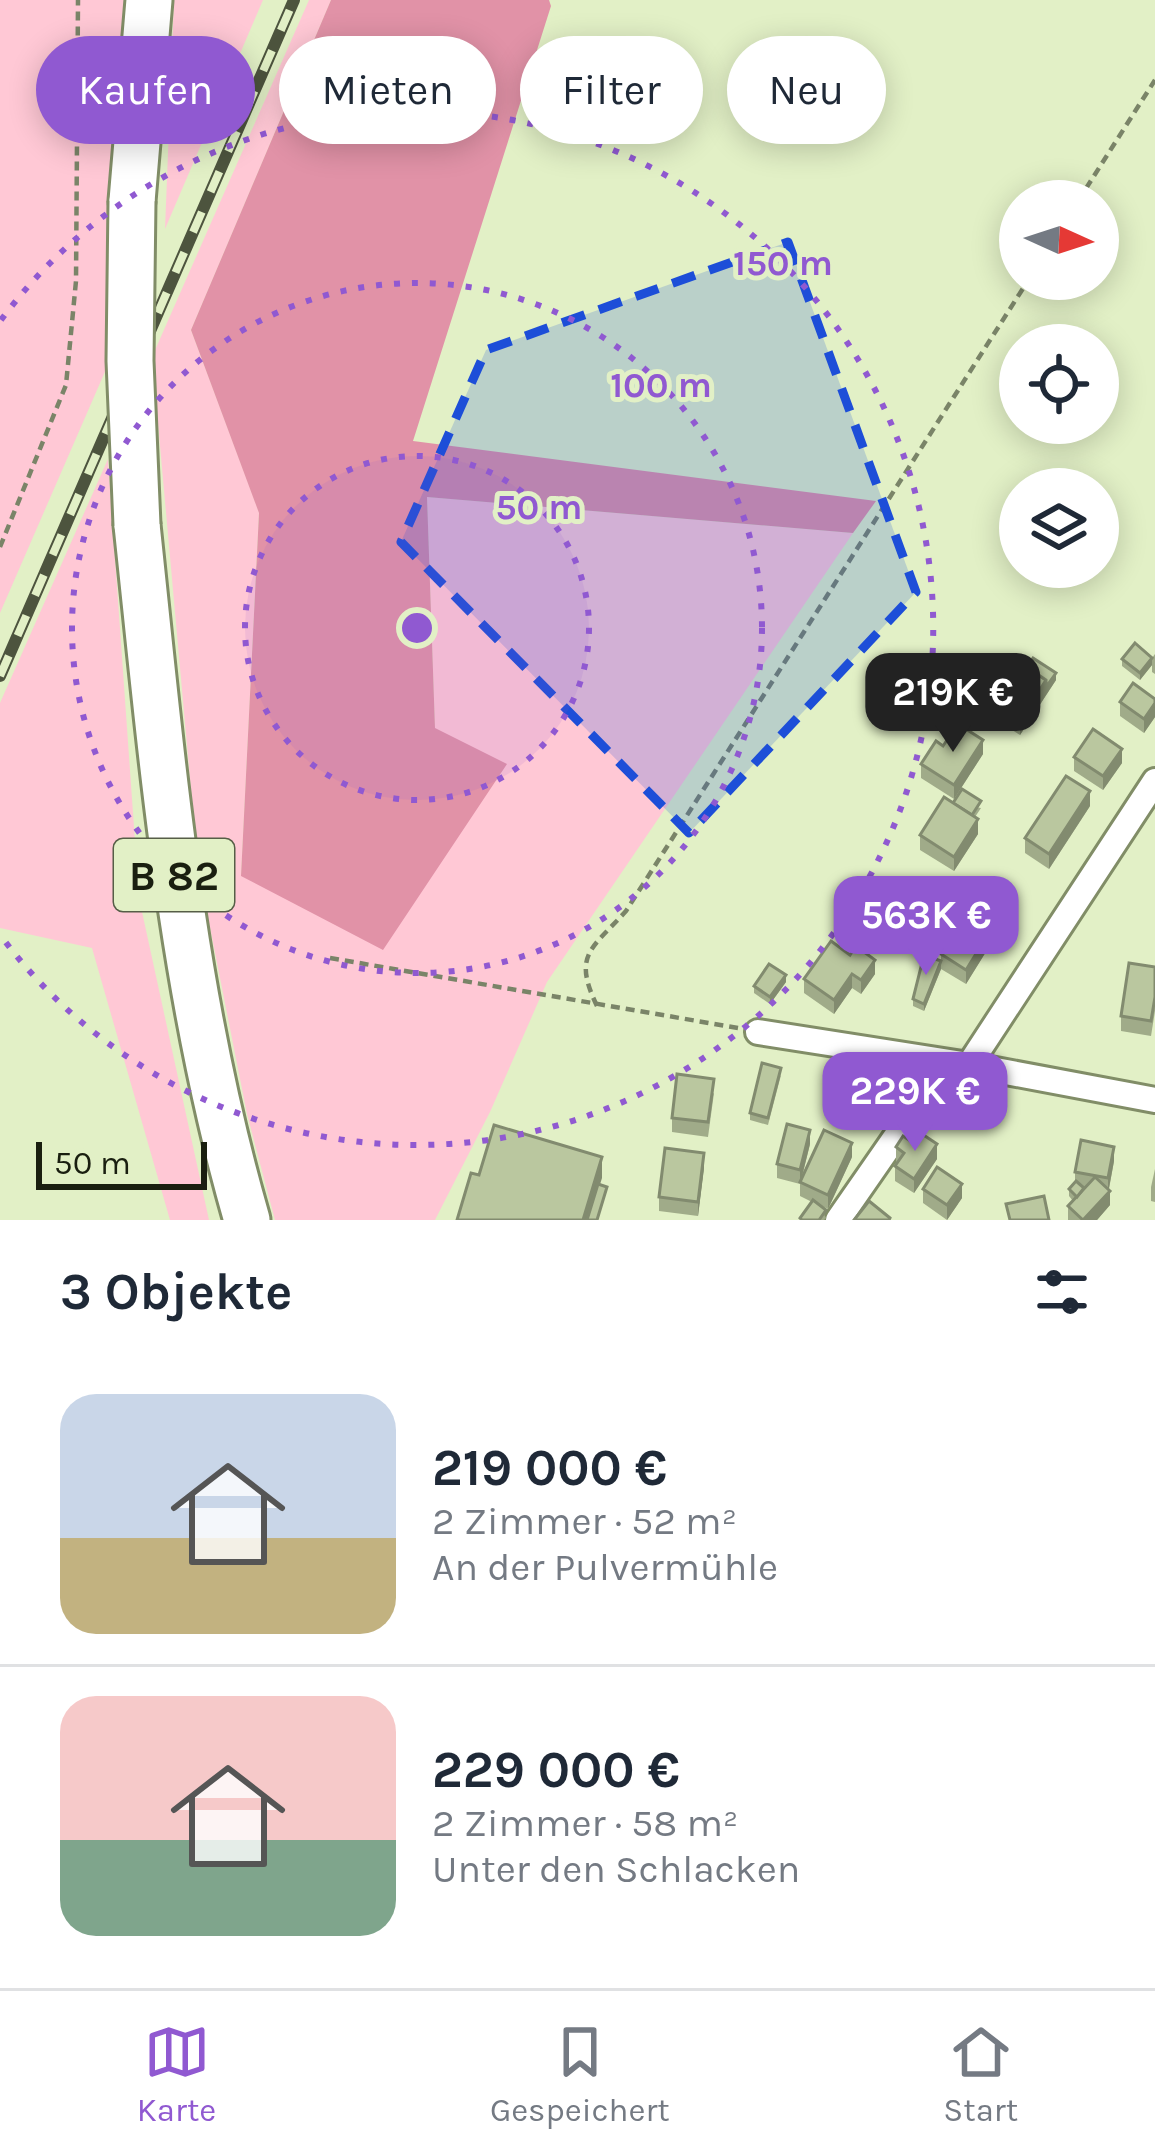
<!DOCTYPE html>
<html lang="de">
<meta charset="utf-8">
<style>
body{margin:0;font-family:Karla,sans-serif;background:#f6f6f7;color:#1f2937;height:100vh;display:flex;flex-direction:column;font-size:45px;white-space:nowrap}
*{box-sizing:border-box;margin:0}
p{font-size:39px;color:#747a83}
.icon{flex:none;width:66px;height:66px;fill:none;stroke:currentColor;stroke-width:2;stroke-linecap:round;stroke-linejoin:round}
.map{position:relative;height:1220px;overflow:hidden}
.sheet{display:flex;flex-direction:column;background:#fff;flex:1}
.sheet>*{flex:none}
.top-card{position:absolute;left:36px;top:36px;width:1083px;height:108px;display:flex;gap:24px}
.needle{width:78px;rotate:93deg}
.controls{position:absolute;left:999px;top:180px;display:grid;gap:24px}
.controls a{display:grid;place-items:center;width:120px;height:120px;border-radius:50%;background:#fff;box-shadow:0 6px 30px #0003;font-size:60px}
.scale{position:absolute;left:36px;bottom:30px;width:171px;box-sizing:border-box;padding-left:12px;border:6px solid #1a1f10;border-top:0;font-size:33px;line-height:42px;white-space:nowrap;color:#1a1f10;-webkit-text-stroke:9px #e2f0c6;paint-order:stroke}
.price{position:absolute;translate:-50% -102px;padding:0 27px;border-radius:24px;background:#9059d1;color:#fff;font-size:39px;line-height:78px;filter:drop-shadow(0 3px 6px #0008)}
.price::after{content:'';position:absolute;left:50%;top:72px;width:36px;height:27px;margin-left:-18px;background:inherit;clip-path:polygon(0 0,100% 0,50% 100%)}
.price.selected{background:#222;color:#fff}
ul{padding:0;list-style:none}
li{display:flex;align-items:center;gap:36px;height:300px;padding:0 60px}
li+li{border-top:3px solid #e0e1e3}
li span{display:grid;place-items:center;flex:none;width:336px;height:240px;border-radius:36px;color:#555}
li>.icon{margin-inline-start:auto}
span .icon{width:144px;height:144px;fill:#fffc;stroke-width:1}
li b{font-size:51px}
h2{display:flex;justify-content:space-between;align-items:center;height:144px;padding:0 60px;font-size:51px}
.pill{padding:0 42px;border-radius:54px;background:#fff;box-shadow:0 6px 30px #0003;font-size:42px;line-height:108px}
.pill.selected{background:#9059d1;color:#fff}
.dock{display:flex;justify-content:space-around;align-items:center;height:168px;border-top:3px solid #e0e1e3;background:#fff;font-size:33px;color:#747a83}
.dock a{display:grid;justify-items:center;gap:6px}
.dock .selected{color:#9059d1}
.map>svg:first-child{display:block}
.green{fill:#ffc8d5}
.forest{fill:#e192a7}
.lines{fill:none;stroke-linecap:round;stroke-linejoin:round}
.street-casing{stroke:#818d67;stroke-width:30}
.highway-casing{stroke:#818d67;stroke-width:51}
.path{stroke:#7a8468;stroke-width:4.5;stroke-dasharray:9 6;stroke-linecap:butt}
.street{stroke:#fff;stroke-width:24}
.highway{stroke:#fff;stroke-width:45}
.rail-casing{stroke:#4d543e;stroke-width:12}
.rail{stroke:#e2f0c6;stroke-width:8;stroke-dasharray:22;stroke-linecap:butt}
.highway-bridge-casing{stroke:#818d67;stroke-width:51;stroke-linecap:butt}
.highway-bridge{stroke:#fff;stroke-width:45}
.wall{fill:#a0ab89}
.shaded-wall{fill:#828b6f}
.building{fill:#bac79f;stroke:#828b6f;stroke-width:3}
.marked{fill:#1d4ed8;fill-opacity:0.2;stroke:#1d4ed8;stroke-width:9;stroke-dasharray:24 15;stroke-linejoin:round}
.ring{fill:none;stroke:#9059d1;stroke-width:6;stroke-dasharray:6 12}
.labels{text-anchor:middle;stroke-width:10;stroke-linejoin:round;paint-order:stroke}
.shield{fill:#e2f0c6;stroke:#565e47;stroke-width:3}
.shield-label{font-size:42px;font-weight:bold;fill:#1a1f10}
.centre{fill:#9059d1;stroke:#e2f0c6;stroke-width:6}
.ring-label{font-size:36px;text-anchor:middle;font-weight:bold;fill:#9059d1;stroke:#e2f0c6;stroke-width:10;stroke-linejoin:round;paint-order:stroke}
</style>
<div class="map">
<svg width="1155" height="1220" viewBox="0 0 1155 1220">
<rect width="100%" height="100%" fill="#e2f0c6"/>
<g class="green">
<polygon points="0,0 126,0 116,84 107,367 0,613"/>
<polygon points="174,0 263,0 165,229"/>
<polygon points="309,0 331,0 191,330 259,512 241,876 435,729 427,497 853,533 547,982 490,1112 435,1220 275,1220 247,1114 198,867 152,357"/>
<polygon points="108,459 139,898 209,1220 170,1220 92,948 0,928 0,703"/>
</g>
<polygon class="forest" points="331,0 549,0 551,6 413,441 876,501 853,533 427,497 435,728 507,764 383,950 241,876 259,513 191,330"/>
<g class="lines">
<g class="street-casing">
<g id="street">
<polyline points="758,1032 969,1065 1155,1100"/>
<polyline points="838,1220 922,1099 969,1065 1155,781"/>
</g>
</g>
<g class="highway-casing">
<g id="highway">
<polyline points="132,201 149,0"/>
<path d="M137,525c25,234 44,468 110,695"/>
</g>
</g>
<g class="path">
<polyline points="1078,201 1155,80"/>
<polyline points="0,547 66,385 76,281 78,0"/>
<polyline points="330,958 738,1028"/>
<path d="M597,1006c-25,-52 -5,-57 29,-95l403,-632"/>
</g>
<use href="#street" class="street"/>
<use href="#highway" class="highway"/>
<g class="rail-casing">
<polyline id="rail" points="0,676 294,0"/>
</g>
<use href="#rail" class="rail"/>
<g class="highway-bridge-casing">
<polyline id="highway-bridge" points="132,201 130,361 137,525"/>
</g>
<use href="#highway-bridge" class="highway-bridge"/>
</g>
<g class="wall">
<polygon points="1155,654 1155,674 1152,672 1152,665 1140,680 1122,666 1122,659 1152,658"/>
<polygon points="1027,667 1056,680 1020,735 987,714 987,699"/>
<polygon points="1155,699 1155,717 1144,733 1120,716 1120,702"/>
<polygon points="943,746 983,754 954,799 921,778 921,764"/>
<polygon points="1074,757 1122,763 1103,790 1074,771"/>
<polygon points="953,803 981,808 975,817 978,834 954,871 920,850 920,835"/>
<polygon points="1090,806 1049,869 1025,853 1025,838"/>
<polygon points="831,941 875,974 861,994 852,988 834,1014 804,993 804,979"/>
<polygon points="992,942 966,984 941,969 924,1011 913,1006 913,999 941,961 941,954"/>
<polygon points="1155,967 1155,1011 1151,1036 1121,1031 1121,1016"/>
<polygon points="786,982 770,1004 754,993 754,986"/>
<polygon points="781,1075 768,1125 750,1120 750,1113"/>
<polygon points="714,1093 708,1137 672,1132 672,1118"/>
<polygon points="810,1144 801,1181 852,1157 828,1209 818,1204 826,1218 824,1220 800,1220 812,1202 800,1196 800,1182 800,1184 777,1178 777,1164"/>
<polygon points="896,1147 937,1159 914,1193 895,1181 895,1166 898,1163 896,1161"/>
<polygon points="1114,1161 1109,1189 1110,1205 1097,1220 1068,1220 1068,1206 1073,1201 1069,1196 1069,1189 1075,1182 1075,1172"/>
<polygon points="704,1168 698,1216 659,1211 659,1197"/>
<polygon points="1155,1169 1155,1202 1151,1201 1151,1187"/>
<polygon points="923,1189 962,1198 947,1220 923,1203"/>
</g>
<g class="shaded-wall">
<polygon points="1152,658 1152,665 1140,680 1140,673"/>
<polygon points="1056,673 1056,680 1020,735 1020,721 1046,680"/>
<polygon points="1155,703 1155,717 1144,733 1144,719"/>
<polygon points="983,740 983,754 954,799 954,785"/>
<polygon points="1122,749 1122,763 1103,790 1103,776"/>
<polygon points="1090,791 1090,806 1049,869 1049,854"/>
<polygon points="978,819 978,834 954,871 954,857"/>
<polygon points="992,928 992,942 966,984 966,970"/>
<polygon points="875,960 875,974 861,994 861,980"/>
<polygon points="941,961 941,969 924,1011 924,1004"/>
<polygon points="852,974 852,988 834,1014 834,1000"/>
<polygon points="786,975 786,982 770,1004 770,997"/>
<polygon points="810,1130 810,1144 800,1184 800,1170"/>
<polygon points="852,1143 852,1157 828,1209 828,1195"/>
<polygon points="937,1144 937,1159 914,1193 914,1179"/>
<polygon points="1114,1147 1114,1161 1108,1193 1108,1178"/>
<polygon points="704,1153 704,1168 698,1216 698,1202"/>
<polygon points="602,1157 602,1178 589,1220 583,1220"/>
<polygon points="962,1184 962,1198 947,1220 947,1205"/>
<polygon points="1110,1191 1110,1205 1097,1220 1084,1220"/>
</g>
<g class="building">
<polygon points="1135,643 1152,658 1140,673 1122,659"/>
<polygon points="1013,658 1046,680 1020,721 987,699"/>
<polygon points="1033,658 1056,673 1046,687 1046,680 1027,667"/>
<polygon points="1133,683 1155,699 1155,703 1144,719 1120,702"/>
<polygon points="958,724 983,740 954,785 921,764 936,741 943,746"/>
<polygon points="1093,729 1122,749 1103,776 1074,757"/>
<polygon points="1066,776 1090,791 1049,854 1025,838"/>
<polygon points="962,789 981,801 972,815 953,803"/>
<polygon points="944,797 978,819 954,857 920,835"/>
<polygon points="966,913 992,928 966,970 941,954"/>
<polygon points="831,941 850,955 856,946 875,960 861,980 852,974 834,1000 804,979"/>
<polygon points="924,955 941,961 924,1004 913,999"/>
<polygon points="1129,963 1155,967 1155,997 1151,1021 1121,1016"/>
<polygon points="769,964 786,975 770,997 754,986"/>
<polygon points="762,1063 781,1068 768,1118 750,1113"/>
<polygon points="677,1074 714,1079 708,1122 672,1118"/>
<polygon points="787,1124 810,1130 800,1170 777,1164"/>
<polygon points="494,1125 602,1157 583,1220 457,1220 471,1173 479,1175"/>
<polygon points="824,1130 852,1143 828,1195 800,1182"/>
<polygon points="919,1132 937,1144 914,1179 895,1166 904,1153 896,1147 903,1136 912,1142"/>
<polygon points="1081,1140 1114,1147 1108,1178 1075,1172"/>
<polygon points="665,1148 704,1153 698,1202 659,1197"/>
<polygon points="937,1167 962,1184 947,1205 923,1189"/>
<polygon points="1095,1177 1110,1191 1083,1220 1068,1206"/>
<polygon points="1076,1181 1084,1188 1077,1197 1069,1189"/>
<polygon points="598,1184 607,1187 597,1220 587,1220"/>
<polygon points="1044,1196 1049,1220 1010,1220 1006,1204"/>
<polygon points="813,1200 826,1210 819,1220 802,1220 800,1218"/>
<polygon points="869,1201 890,1218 889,1220 854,1220"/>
</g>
<path class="marked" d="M788,242l128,350 -227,241 -288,-291 85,-192z"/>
<circle cx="417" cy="628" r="172" fill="#9059d1" fill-opacity=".12"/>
<g class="ring">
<circle cx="417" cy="628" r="172"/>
<circle cx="417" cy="628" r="345"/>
<path d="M1 320A517 517 0 1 1 1 936"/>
</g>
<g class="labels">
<rect class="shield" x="114" y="839" width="120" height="72" rx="9"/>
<g class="shield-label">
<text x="174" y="890">B 82</text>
</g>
</g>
<circle cx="417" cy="628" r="18" class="centre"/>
<g class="ring-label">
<text x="783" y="275">150 m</text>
<text x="661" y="397">100 m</text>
<text x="539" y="519">50 m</text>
</g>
</svg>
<div class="controls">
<a><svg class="needle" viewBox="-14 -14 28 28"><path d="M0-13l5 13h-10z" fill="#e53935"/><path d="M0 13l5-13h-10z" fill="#747a83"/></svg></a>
<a><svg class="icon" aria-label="locate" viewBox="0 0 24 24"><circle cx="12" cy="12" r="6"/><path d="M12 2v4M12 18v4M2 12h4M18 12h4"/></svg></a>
<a><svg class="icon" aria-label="layers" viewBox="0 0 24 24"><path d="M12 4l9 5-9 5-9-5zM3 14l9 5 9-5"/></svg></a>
</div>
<div class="scale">50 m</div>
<b class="price selected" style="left:953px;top:755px">219K €</b>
<b class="price" style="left:926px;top:978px">563K €</b>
<b class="price" style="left:915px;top:1154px">229K €</b>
<div class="top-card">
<a class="pill selected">Kaufen</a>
<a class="pill">Mieten</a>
<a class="pill">Filter</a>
<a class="pill">Neu</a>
</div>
</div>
<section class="sheet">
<h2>3 Objekte<svg class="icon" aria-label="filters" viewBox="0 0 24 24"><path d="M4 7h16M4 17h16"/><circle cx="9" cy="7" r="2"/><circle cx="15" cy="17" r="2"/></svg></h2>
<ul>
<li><span style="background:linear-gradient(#c9d6e8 60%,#c2b280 0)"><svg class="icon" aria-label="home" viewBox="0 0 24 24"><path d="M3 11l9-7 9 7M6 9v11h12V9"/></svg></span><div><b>219 000 €</b><p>2 Zimmer · 52 m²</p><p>An der Pulvermühle</p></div></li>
<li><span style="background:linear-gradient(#f6c9c9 60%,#7fa58c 0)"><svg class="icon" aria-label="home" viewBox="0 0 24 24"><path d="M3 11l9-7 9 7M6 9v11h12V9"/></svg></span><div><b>229 000 €</b><p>2 Zimmer · 58 m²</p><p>Unter den Schlacken</p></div></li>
</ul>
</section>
<nav class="dock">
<a class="selected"><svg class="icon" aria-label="map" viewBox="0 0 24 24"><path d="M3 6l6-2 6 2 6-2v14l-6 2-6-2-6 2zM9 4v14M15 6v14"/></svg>Karte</a>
<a><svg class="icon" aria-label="saved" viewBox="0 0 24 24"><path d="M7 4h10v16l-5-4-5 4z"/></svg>Gespeichert</a>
<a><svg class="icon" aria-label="home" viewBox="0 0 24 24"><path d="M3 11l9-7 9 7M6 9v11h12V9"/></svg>Start</a>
</nav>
